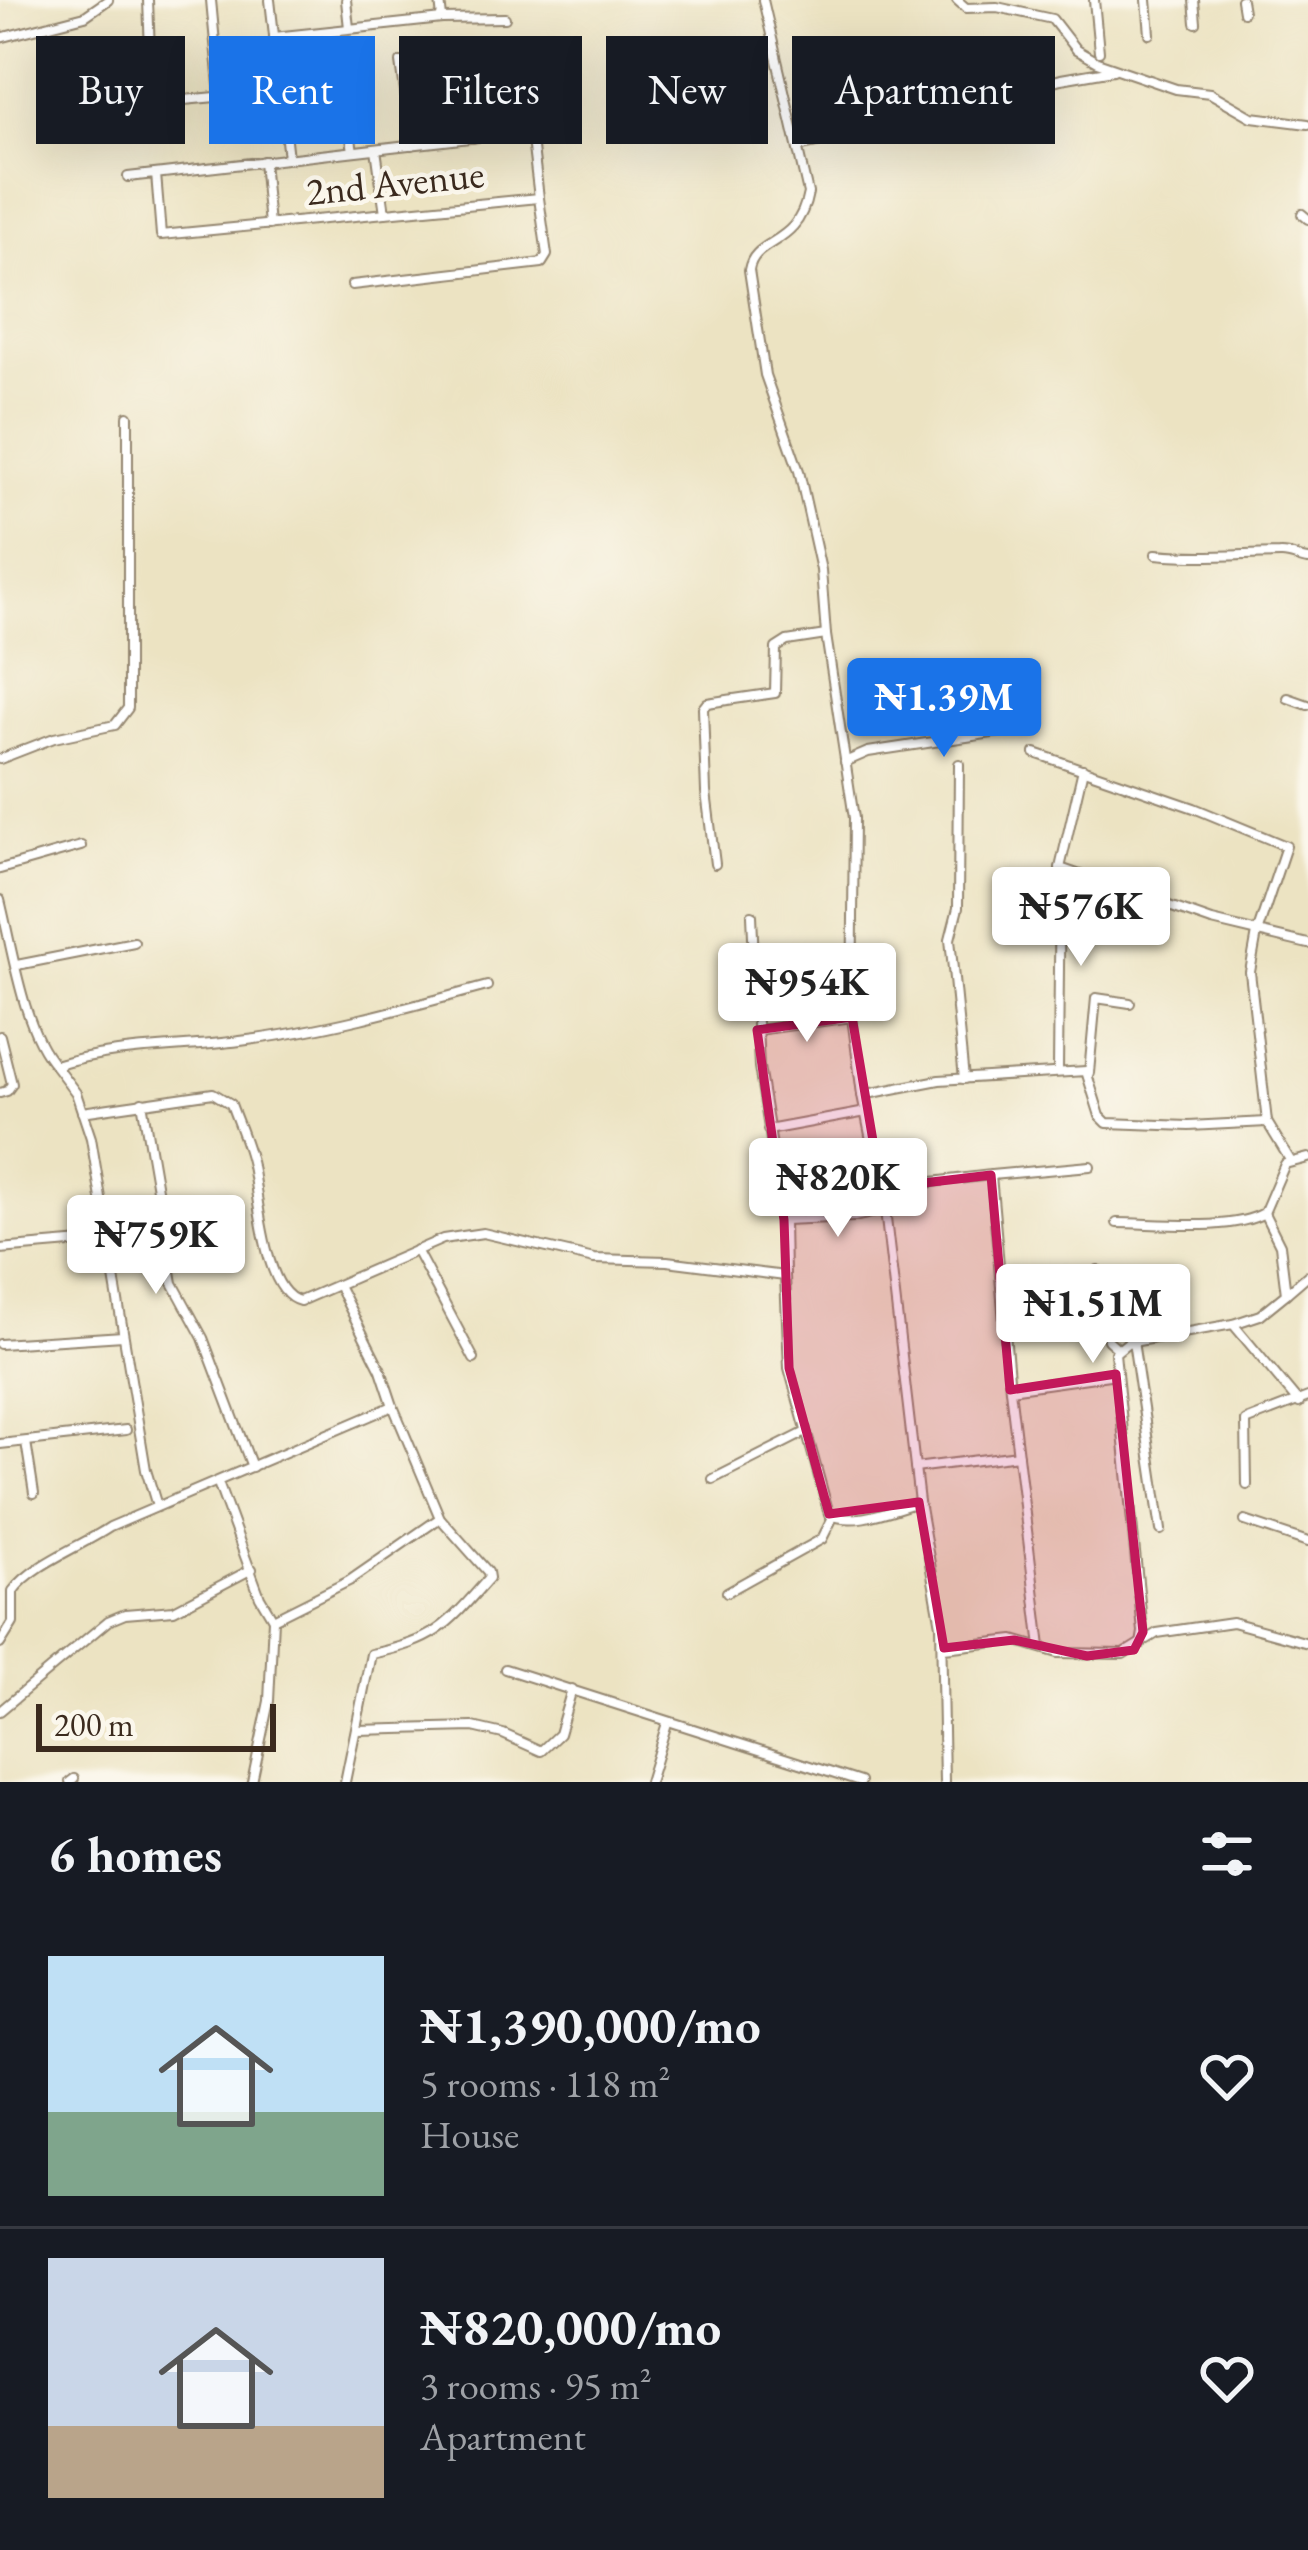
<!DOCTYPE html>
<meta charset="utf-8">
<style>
body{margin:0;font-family:"EB Garamond",serif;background:#20242c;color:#f1f3f6;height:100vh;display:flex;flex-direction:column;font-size:45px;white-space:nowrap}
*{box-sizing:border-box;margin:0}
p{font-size:39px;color:#9ea1a6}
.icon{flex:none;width:66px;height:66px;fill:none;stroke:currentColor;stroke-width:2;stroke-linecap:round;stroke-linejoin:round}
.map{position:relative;height:1782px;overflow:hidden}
.sheet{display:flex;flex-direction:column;background:#171b24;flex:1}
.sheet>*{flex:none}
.top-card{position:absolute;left:36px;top:36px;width:1236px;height:108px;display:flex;gap:24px}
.scale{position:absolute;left:36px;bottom:30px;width:240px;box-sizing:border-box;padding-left:12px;border:6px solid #3b2a1e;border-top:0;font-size:33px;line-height:42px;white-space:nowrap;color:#3b2a1e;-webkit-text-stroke:9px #fbf7ec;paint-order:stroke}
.price{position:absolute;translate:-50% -102px;padding:0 27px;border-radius:12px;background:#fff;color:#222;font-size:39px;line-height:78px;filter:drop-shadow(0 3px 6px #0008)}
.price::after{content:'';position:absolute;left:50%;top:72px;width:36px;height:27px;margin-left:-18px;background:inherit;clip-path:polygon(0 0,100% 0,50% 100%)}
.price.selected{background:#1a73e8;color:#fff}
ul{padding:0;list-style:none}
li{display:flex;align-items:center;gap:36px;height:300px;padding:0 48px}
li+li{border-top:3px solid #363941}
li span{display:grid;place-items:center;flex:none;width:336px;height:240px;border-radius:0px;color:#555}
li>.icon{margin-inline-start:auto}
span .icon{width:144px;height:144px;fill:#fffc;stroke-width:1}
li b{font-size:51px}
h2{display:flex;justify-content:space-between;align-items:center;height:144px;padding:0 48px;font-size:51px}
.pill{padding:0 42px;border-radius:0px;background:#171b24;box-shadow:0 12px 48px #0002;font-size:42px;line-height:108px}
.pill.selected{background:#1a73e8;color:#fff}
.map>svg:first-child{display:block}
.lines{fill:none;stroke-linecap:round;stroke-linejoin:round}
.minor-casing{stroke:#948670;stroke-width:12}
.minor{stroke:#fff;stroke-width:8}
.marked{fill:#c2185b;fill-opacity:0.2;stroke:#c2185b;stroke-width:9;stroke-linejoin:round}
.labels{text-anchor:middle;stroke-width:9;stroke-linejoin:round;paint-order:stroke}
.street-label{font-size:39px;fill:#3b2a1e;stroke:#fbf7ec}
</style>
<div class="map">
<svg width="1308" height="1782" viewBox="0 0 1308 1782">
<rect width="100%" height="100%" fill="#fbf7ec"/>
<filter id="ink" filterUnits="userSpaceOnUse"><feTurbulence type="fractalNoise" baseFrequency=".00833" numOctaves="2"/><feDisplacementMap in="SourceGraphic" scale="24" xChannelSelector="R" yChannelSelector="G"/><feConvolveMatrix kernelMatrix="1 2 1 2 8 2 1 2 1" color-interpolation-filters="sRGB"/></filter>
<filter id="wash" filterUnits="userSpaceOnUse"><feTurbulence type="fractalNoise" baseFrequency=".004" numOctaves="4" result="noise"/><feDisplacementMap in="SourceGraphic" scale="48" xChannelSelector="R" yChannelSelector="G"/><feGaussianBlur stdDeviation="2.7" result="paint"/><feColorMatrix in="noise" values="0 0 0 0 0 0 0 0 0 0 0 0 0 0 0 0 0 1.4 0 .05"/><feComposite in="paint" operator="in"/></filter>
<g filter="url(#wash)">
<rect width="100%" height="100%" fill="#ece3c2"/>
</g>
<g filter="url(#ink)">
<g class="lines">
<g class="minor-casing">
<g id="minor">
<polyline points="211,0 220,97"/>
<polyline points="270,0 288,158"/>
<polyline points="346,0 349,28"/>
<polyline points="440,0 442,19"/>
<path d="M763,0l45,193c-10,55 -54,44 -59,77l16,105 34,96 22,99 5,65 28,183 -2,199 10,78 23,115 34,292 22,123 3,157"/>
<polyline points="957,0 966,8 997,7 1052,19 1076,50 1097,62 1176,89 1210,93 1252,117 1308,124"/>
<polyline points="1094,0 1099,52"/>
<polyline points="1147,0 1150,34"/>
<polyline points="1194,0 1196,23"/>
<polyline points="1241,0 1243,12"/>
<polyline points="274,37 442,19 505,18"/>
<polyline points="0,38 85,16 108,0"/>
<polyline points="519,45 531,131"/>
<polyline points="463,54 473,138"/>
<polyline points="401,62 412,145"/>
<polyline points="340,68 353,151"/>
<polyline points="152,103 280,91"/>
<polyline points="123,106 152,103 148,0"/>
<polyline points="798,147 864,133 1061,79 1113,70"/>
<polyline points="376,149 385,213"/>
<polyline points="263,161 269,225"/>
<polyline points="128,177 531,131 539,198 161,235 156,174"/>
<polyline points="1302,214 1308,219"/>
<polyline points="352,285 542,263 547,255 539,198"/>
<path d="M1156,554c42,4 83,1 124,0 10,-1 18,5 28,6"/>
<polyline points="1288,698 1308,705"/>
<polyline points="1035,753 1194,808 1286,846 1257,933 1250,972 1267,1122 1290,1160"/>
<polyline points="0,759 54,738 115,725 128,708 128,416"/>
<polyline points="845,762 868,752 1032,727"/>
<polyline points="959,764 958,908 950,939 964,1079"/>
<polyline points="715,864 706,792 703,708 707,703 775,693 776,648 787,641 826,635"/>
<polyline points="1060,868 1212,921 1308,944"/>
<polyline points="0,869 81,846"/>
<path d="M0,900c12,47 23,130 55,165 60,-19 123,-16 185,-24 83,-10 166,-33 247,-55"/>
<polyline points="17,965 134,942"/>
<polyline points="757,1030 852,1017"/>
<polyline points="0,1036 12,1084 7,1091 0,1093"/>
<polyline points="55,1065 76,1093 91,1138 146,1470 157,1506"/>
<polyline points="1058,1070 1060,868 1083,769"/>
<polyline points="1089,1073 1096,998 1130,1003"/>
<polyline points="862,1095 939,1080 1086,1071 1100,1116 1107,1123 1189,1126 1267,1122"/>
<polyline points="142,1102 173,1283 203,1338 252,1467"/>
<path d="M82,1112l131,-19 18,11c7,20 17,41 21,62 7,32 12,128 48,135l143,-62 40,-6 111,26 73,2 118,15 -1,-56 -25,-153 -7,-152"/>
<polyline points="768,1130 866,1112"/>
<polyline points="991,1175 1090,1166"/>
<polyline points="882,1188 991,1175 1010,1389"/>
<polyline points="784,1220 854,1217 885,1210"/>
<path d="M1117,1223c39,0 114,9 147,-10l21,-49 23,-6"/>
<polyline points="0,1249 106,1240"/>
<polyline points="416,1250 474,1359"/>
<polyline points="1098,1270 1108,1340 1117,1348"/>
<path d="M785,1276l4,92 40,146c25,13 64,-5 90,-12"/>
<polyline points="1287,1293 1308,1275"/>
<polyline points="1233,1324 1299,1403"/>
<polyline points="1133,1341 1161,1530"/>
<polyline points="0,1344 123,1336"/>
<polyline points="26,1442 34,1493"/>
<polyline points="0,1444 126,1430"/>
<polyline points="915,1468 1018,1455"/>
<polyline points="713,1479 804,1433"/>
<polyline points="218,1483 260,1597 273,1619 269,1701 252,1782"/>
<polyline points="1247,1485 1246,1421 1308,1397"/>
<polyline points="1245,1521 1308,1542"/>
<polyline points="727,1592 822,1539 833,1517"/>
<polyline points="273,1619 349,1581 440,1518"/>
<path d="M0,1644l13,-21v-32c20,-27 67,-44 97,-64l283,-121 -12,-36 -43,-85"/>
<polyline points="1141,1644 1143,1632 1115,1353 1127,1343 1233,1324 1260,1315 1286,1294 1280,1245 1264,1213"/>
<polyline points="1041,1647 1010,1389 1116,1374"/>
<polyline points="944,1648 1014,1640 1058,1653 1123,1654 1157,1633 1232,1622 1308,1643"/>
<polyline points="505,1669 860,1782"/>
<polyline points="0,1711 108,1621 125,1614 174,1610 252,1569"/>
<polyline points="357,1730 473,1727 503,1734 541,1751 559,1734 572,1689"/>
<polyline points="70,1782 74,1779"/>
<path d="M345,1782l26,-128c65,-14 75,-27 118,-76l-1,-6 -48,-54 -47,-112"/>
<polyline points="649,1782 667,1723"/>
</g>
</g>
<use href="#minor" class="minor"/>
</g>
</g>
<path class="marked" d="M852,1017l29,171 110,-13 19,215 106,-16 27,258 -9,18 -47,6 -73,-16 -70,8 -25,-146 -90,12 -40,-146 -5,-148 -27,-190z"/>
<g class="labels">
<g class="street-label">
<text transform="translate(395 182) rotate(-6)" y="14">2nd Avenue</text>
</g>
</g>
</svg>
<div class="scale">200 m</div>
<b class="price selected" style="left:944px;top:760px">₦1.39M</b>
<b class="price" style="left:1081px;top:969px">₦576K</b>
<b class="price" style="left:807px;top:1045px">₦954K</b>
<b class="price" style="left:838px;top:1240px">₦820K</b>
<b class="price" style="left:156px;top:1297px">₦759K</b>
<b class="price" style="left:1093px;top:1366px">₦1.51M</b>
<div class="top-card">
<a class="pill">Buy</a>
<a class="pill selected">Rent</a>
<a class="pill">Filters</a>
<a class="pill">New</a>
<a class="pill">Apartment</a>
</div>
</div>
<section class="sheet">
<h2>6 homes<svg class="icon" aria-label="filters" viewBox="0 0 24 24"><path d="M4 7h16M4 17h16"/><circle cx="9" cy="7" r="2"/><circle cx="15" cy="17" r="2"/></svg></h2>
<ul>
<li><span style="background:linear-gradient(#bfe0f5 65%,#7fa58c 0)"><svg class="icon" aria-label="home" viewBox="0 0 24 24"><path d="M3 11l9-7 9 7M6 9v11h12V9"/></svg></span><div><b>₦1,390,000/mo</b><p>5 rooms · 118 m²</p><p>House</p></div><svg class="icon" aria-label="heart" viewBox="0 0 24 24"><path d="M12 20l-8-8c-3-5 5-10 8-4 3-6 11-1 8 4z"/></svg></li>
<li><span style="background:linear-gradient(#c9d6e8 70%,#b9a48a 0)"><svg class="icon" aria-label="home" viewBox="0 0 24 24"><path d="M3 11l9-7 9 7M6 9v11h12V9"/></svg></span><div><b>₦820,000/mo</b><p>3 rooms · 95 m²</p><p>Apartment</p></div><svg class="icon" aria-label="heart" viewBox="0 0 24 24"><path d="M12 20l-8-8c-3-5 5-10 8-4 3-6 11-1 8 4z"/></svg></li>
</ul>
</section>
